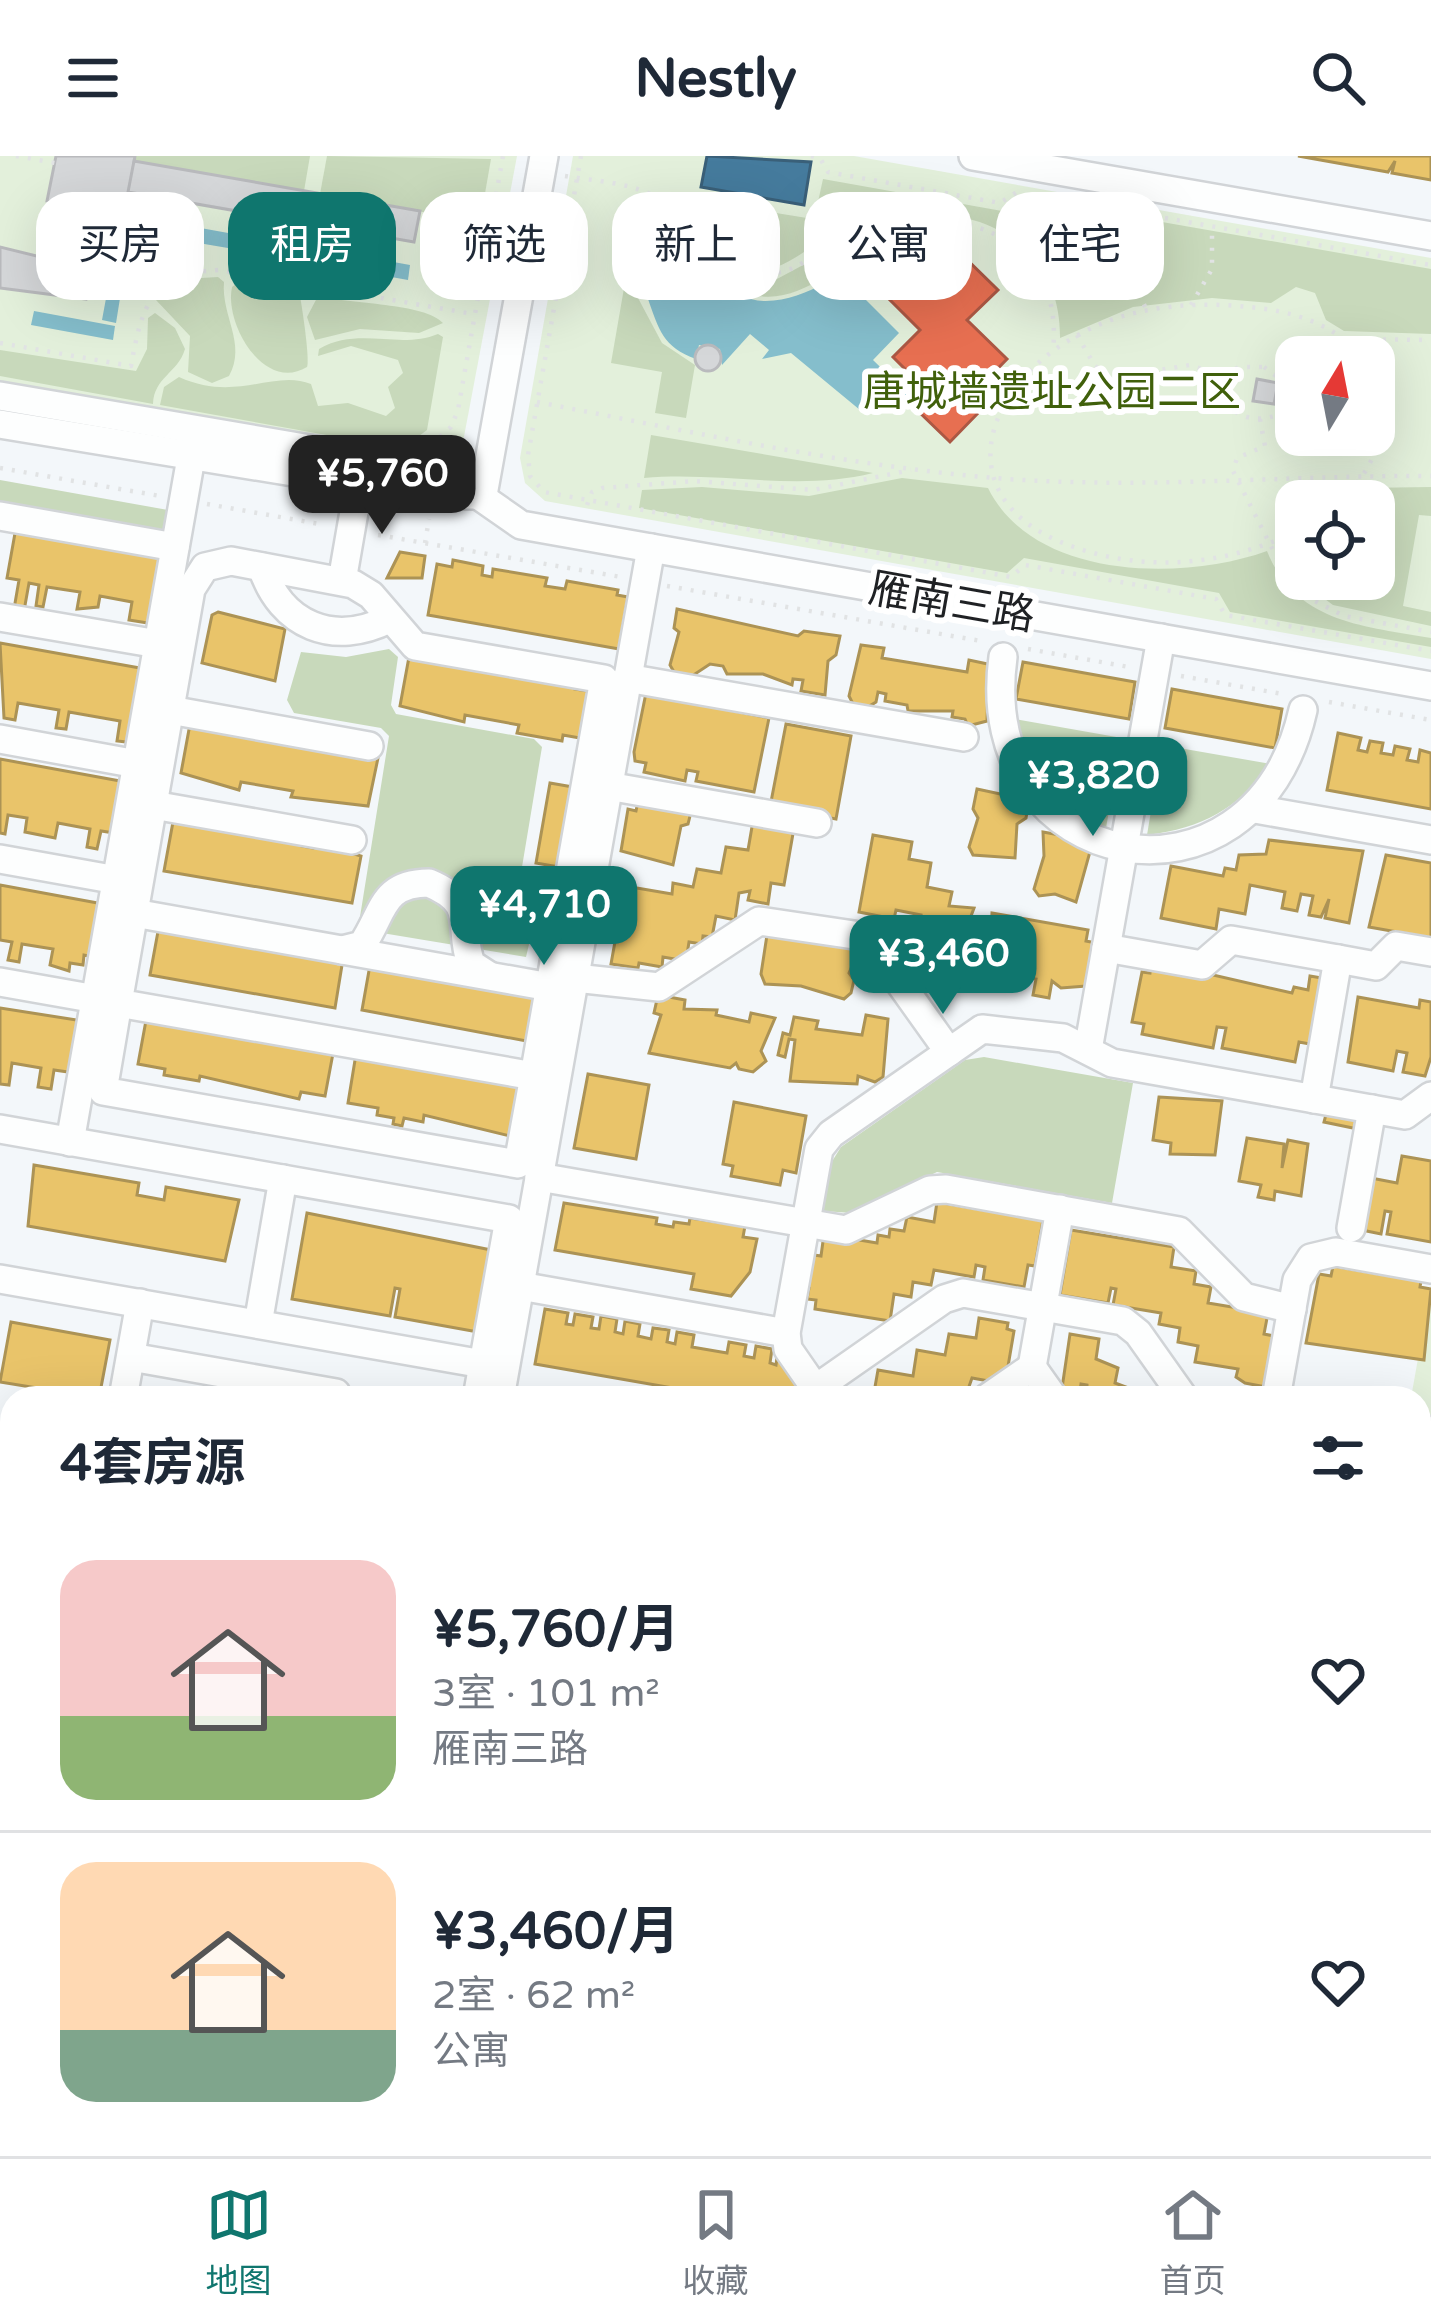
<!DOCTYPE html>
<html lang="zh">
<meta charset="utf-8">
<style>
body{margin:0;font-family:"Varela Round","Noto Sans SC",sans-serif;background:#f6f6f7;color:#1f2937;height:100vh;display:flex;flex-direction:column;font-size:45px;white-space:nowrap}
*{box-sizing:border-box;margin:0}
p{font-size:39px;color:#747a83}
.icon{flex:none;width:66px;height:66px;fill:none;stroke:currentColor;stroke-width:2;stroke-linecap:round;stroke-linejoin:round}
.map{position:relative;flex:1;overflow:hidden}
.drawer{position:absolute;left:0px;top:1230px;width:1431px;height:771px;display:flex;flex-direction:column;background:#fff;border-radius:36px 36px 0 0;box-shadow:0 12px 48px #0002}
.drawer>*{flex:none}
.guide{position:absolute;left:36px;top:36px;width:1359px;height:108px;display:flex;gap:24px}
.needle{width:78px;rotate:10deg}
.buttons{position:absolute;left:1275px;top:180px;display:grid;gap:24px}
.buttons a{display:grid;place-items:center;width:120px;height:120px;border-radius:24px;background:#fff;box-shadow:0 12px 48px #0002;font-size:60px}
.price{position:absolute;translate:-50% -102px;padding:0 27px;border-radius:24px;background:#0f766e;color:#fff;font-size:39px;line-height:78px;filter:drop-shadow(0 3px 6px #0008)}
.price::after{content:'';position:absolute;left:50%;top:72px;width:36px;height:27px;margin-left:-18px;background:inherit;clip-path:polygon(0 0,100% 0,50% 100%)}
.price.current{background:#222;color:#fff}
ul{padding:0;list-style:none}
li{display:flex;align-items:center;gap:36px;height:300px;padding:0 60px}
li+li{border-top:3px solid #e0e1e3}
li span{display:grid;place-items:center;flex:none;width:336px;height:240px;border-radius:36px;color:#555}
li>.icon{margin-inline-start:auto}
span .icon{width:144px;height:144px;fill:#fffc;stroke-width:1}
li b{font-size:51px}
h2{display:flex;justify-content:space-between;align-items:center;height:144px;padding:0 60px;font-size:51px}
.chip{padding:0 42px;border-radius:36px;background:#fff;box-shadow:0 12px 48px #0002;font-size:42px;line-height:108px}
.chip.current{background:#0f766e;color:#fff}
header{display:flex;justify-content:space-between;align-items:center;height:156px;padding:0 60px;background:#fff;font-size:54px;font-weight:700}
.tab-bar{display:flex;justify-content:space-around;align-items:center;height:168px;border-top:3px solid #e0e1e3;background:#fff;font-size:33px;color:#747a83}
.tab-bar a{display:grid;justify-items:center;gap:6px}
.tab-bar .current{color:#0f766e}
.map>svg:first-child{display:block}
.green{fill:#e3f0db;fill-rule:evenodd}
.forest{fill:#c8d9bb}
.water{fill:#85becc}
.homes{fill:#e9c46a;stroke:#ac9355;stroke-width:3}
.shops{fill:#e76f51;stroke:#ab5844;stroke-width:3}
.public{fill:#457b9d;stroke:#3a6079;stroke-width:3}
.building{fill:#d5d7d9;stroke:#b9babd;stroke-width:3}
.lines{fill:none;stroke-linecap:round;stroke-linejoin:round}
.minor-casing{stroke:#d1d4d7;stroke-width:32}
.path{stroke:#e1e3e4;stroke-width:4.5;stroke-dasharray:3 9;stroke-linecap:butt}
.minor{stroke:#fdfefe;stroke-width:27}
.labels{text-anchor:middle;stroke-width:12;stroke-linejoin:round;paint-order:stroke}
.park-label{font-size:42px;fill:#40600b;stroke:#fff}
.street-label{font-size:42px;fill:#1f2124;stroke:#fff}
</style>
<header><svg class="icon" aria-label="menu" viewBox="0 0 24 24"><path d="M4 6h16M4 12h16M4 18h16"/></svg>Nestly<svg class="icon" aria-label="search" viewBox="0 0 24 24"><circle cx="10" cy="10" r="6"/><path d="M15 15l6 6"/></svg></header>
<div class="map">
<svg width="1431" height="2000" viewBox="0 0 1431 2000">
<rect width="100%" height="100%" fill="#f3f7fa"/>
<g class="green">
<polygon points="0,0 517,0 463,286 433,305 0,227"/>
<path d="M573,0h281l577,102v401l-886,-158 -20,-18 -5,-25zM1296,201h78v78h-78zM1296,345h78v78h-78z"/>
<polygon points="1431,1129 1431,1271 1419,1269 1419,1242 1411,1242"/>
<polygon points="0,1465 12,1467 12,1989 1141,1989 1139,2000 0,2000"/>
</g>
<g class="forest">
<polygon points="135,0 310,0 304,35 134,5"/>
<polygon points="327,0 491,3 480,66 320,38"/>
<path d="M823,23l179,32 17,-14 412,72v65l-87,-3 -18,-11 -11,-27 -19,-6 -25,16 -59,-5 -79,9 -73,31c1,-116 -120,-146 -212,-112 -26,9 -46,32 -72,41l-30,-12 -56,-41 11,-13 106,17 9,-7z"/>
<path d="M636,63l52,9 50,37 39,14 82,-44 72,-10 21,20 -25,25c-14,-5 -30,-13 -45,-13 -47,1 -82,52 -132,37 -22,-6 -42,-28 -65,-37 -24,1 -45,16 -47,41l24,45 33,22 -9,53 -31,-5 7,-41 -51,-9z"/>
<path d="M218,121l6,5c-3,34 23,62 5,94l-17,7 -24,-11 2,-36 -34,-36 28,-21z"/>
<path d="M240,125l60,15c2,11 10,63 7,71 -43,26 -83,-43 -75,-80z"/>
<path d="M318,140c31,8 107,7 125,27l-24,10 -59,-4 -45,11 -8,-23z"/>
<path d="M155,157l20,15 10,21c-7,24 -31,28 -32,55l-153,-28v-26l136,21 11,-22 1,-31z"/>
<path d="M438,178l5,3 -16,93 -16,12 -29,3 -222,-40 4,-18 15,-10c57,26 95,-8 132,7l7,22 30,-3 38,13 9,-8 -7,-21 15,-14 -5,-13 -47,-14 -33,10 1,-7c40,-23 80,1 119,-15z"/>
<path d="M651,279l222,38c-77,19 -151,-2 -229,5z"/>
<path d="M902,322l86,10c46,93 196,93 279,63 29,72 97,75 164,87v9l-201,-35 -11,-19 -195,-35 -17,15 -368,-65 3,-18 60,-3 107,9z"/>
<polygon points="0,324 168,354 164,377 0,348"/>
<polygon points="1431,331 1431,360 1419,359 1403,450 1431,456 1431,470 1333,449 1298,423 1374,423 1374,345 1350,345 1362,332"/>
<polygon points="389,493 398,501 391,549 396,558 534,583 542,591 521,717 541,738 526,801 370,775 359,767 389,580 381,572 294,557 287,544 301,496 346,501"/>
<path d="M1014,563l108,19 -16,90c-50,-26 -75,-55 -92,-109z"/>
<path d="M1162,589l109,19c-34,45 -68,64 -124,71z"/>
<polygon points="984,901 1133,927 1112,1047 937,1016 852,1057 823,1055 831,1007 841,991 965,904"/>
<polygon points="0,1465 12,1467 12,1550 0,1548"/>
</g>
<g class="water">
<polygon points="145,62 294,89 292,103 157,80 152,103 127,99 116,167 102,164 117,83 140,87"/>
<polygon points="311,91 410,109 408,124 308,106"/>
<path d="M678,108c35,-1 51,36 86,37 50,1 86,-45 136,-34l-21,22 -8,-7 -11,12 39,39 -26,27 40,39 -10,9 -43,2 -69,-57 -29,6 7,-9 -19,-16 -28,31 -2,-16 -21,-4 -3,14c-33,-12 -37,-29 -48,-60l14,-30z"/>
<polygon points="34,155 115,170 113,184 31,169"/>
</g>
<g class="homes">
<polygon points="1298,0 1431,0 1431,24 1392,17 1395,5 1388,16"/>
<polygon points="17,366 171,393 154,468 129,464 132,446 100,440 98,451 77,453 80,436 47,431 43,451 36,450 39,429 29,427 24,455 14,453 19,424 7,422"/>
<polygon points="400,396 425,400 422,422 387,422"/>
<polygon points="453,404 483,410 482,419 492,421 493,413 547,422 545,430 565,433 567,425 618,434 617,439 628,441 619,493 428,459 437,408 452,411"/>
<polygon points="677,453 798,480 804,475 840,480 836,499 828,505 825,539 801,535 803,524 793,523 792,529 763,518 727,518 723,510 710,508 692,520 674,516 670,509 679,476 674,472"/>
<polygon points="218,456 285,473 275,525 202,507 212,459"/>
<polygon points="0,487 151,514 141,569 130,567 127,586 117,585 120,565 69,556 66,573 56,572 59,554 18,547 15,564 4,562"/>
<polygon points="861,489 884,492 882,502 967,516 969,504 997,510 994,527 988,530 987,565 968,570 965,563 952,561 953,555 908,555 907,549 885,545 886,538 878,536 876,546 866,552 853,548 849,540"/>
<polygon points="409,501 576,526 575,533 600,537 591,584 563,579 562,585 517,577 519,569 465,559 464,566 400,550"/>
<polygon points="1023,506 1135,526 1129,563 1016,543"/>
<polygon points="1172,533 1282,553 1275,592 1165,572"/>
<polygon points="646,537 769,562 754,636 696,625 698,616 687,614 685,625 644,616 646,607 635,605 634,596"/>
<polygon points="190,568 378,602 368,650 291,641 293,635 241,626 239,634 181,617"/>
<polygon points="786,568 851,580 836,663 770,651"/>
<polygon points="1338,577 1361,582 1358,594 1367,596 1370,585 1383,587 1381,597 1393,599 1395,590 1410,593 1407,604 1418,606 1420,594 1431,597 1431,653 1327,634"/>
<polygon points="0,603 131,627 121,678 101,675 97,693 87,691 90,673 58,667 55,682 25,676 27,662 8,659 5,678 0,677"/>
<polygon points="550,627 590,634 576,714 536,707"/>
<polygon points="977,633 1029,644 1026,662 1017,668 1015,702 973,699 969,691 978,662 973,653"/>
<polygon points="639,641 692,652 688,668 681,670 673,709 621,695 628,653 636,655"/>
<polygon points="753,665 794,672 784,729 771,727 768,748 748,744 750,735 739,737 735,764 716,760 712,781 703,780 702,788 689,786 686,805 663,801 662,811 639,807 638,812 611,808 625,730 672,738 673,727 693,731 697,713 721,717 726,691 748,694"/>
<polygon points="173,666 303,683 302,690 313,692 314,686 361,700 352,747 164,715"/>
<polygon points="1043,676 1093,685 1076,746 1055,738 1039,740 1034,733 1044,700"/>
<polygon points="873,679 912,686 909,703 931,707 927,731 952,736 949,750 974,752 959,792 957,816 965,818 963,830 936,825 938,809 913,804 921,759 896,754 894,763 859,756"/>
<polygon points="1269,684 1363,695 1349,767 1325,762 1329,743 1321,761 1309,759 1313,740 1301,738 1297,755 1282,752 1285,736 1250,729 1245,758 1219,753 1216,773 1161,762 1171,710 1223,720 1225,712 1236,714 1239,699 1266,698"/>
<polygon points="1386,699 1431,707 1431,782 1369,771"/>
<polygon points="0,729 103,748 93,801 84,799 83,809 70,807 69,815 50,809 53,793 22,788 19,806 8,804 12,786 0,784"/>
<polygon points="992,757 1088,774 1086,785 1096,787 1086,830 1061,832 1052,825 1049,842 1033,839 1036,823 989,818"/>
<polygon points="769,766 863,784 849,817 854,824 851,837 844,843 801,830 765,828 761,818"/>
<polygon points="159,770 343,803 335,852 150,819"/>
<polygon points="1152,805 1292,837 1294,831 1308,834 1310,820 1339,825 1326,891 1299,886 1295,906 1222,892 1226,872 1217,871 1213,892 1142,878 1144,868 1132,866 1142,816 1150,817"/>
<polygon points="370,809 545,838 537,887 362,854"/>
<polygon points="658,839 685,844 684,853 717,854 716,859 749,866 751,857 775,862 761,895 766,905 753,916 739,913 736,907 730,912 649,897 661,859 654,857"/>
<polygon points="1358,841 1419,852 1420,844 1431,846 1431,901 1425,920 1403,916 1407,897 1397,895 1393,915 1348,906"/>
<polygon points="0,852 83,865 75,917 54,914 51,933 38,931 41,912 12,907 9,929 0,928"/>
<polygon points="147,859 334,892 325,940 301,936 299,943 200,920 199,925 164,919 165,913 138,908"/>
<polygon points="866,859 888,863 883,921 875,926 858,920 857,928 790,925 795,884 789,883 785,901 778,899 783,877 790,879 794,861 818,865 816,873 862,879"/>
<polygon points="356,898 529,932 514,981 424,959 423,966 404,962 402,970 393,968 394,962 377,959 378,952 348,947"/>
<polygon points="588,918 649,929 636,1003 574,992"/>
<polygon points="1159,941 1222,945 1215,999 1170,998 1171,987 1153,984"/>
<polygon points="734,946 806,960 796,1017 783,1014 780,1029 731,1020 733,1010 723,1008"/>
<polygon points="1329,947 1376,957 1372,976 1324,966"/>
<polygon points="1247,982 1284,988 1282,1012 1288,984 1308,988 1301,1040 1275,1035 1274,1044 1258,1041 1261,1029 1239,1025"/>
<polygon points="1402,1000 1431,1005 1431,1086 1387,1078 1391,1056 1385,1055 1381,1078 1357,1073 1371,1022 1397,1027"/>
<polygon points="34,1009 139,1027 137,1039 164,1044 166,1031 239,1044 225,1105 28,1070"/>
<polygon points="937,1046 1043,1064 1035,1110 1028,1109 1024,1131 983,1124 985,1111 976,1109 974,1121 934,1114 931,1129 913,1126 911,1141 894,1138 890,1165 815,1153 816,1144 807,1143 809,1132 801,1130 807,1098 821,1100 824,1078 877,1087 878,1079 889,1081 890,1073 904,1075 907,1061 934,1066"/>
<polygon points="564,1047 657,1062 656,1068 673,1071 674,1066 689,1068 690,1062 745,1070 743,1081 757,1083 750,1116 731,1140 691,1133 694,1118 555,1094"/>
<polygon points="307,1057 506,1097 489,1178 395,1161 400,1133 395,1132 390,1160 292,1143"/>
<polygon points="1071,1074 1174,1091 1171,1111 1196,1115 1194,1128 1211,1131 1208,1147 1268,1157 1264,1178 1279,1181 1271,1232 1245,1227 1236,1221 1238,1213 1195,1206 1198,1190 1178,1186 1180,1172 1159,1168 1161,1157 1113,1149 1116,1133 1111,1132 1108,1147 1060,1139"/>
<polygon points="1333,1110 1421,1125 1420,1131 1431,1133 1424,1204 1306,1187 1319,1118 1331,1120"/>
<polygon points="545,1153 568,1157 566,1168 573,1169 575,1158 593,1161 591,1172 599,1173 601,1160 617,1163 615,1176 623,1178 625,1165 640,1168 638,1180 651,1183 653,1172 669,1174 667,1186 675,1188 677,1176 694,1179 692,1191 727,1197 729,1186 746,1189 744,1200 754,1202 756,1190 772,1193 770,1207 776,1209 778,1194 802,1198 795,1242 730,1242 535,1208"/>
<polygon points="979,1162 1008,1167 1007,1173 1014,1175 1005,1228 972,1222 965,1242 873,1242 878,1214 913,1220 917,1194 945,1199 949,1178 976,1182"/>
<polygon points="11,1166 110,1184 99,1242 0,1226"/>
<polygon points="1070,1178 1099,1183 1096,1203 1118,1212 1115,1227 1131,1233 1128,1242 1087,1242 1087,1229 1081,1228 1079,1242 1061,1239"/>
<polygon points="381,1232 440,1242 379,1242"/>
<polygon points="1419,1278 1431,1280 1431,1347 1419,1345"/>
<polygon points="0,1359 12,1361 9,1427 0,1425"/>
</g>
<polygon class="shops" points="952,89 998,134 967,164 1007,203 970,241 981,254 950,286 918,255 932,240 893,201 920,174 879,133 912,99 927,114"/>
<polygon class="public" points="707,0 811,6 804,49 701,31"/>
<g class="building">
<polygon points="56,0 135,0 126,59 47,45"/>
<polygon points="134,5 420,55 414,86 128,36"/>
<polygon points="71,48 102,54 86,143 0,132 0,91 61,106"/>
<circle cx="708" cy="202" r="13"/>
<polygon points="1257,223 1278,227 1274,248 1253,245"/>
</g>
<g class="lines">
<g class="minor-casing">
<g id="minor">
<polyline points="973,0 1431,80"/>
<polyline points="0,240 445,316 521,369 1431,530"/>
<polyline points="0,268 433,339 478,339"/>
<polyline points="483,339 544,0"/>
<polyline points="0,360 175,391"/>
<polygon points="231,405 353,428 371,439 415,490 604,523 534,920 118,847 191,433 205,411"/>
<path d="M262,411c19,59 72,80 127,52"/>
<polyline points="342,425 359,327"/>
<polyline points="0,461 158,488"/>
<path d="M1003,501c-30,219 251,271 300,53"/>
<polyline points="627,522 964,581"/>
<polyline points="170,554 369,590"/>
<polyline points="0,583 137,608"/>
<polyline points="608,630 817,667"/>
<polyline points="153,649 352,684"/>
<polyline points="1255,653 1431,684"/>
<polyline points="0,703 117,724"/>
<polyline points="134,757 550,831"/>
<polyline points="1106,792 1202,809 1231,784 1338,803 1314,943"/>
<path d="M342,794l20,-5c22,-32 19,-62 67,-62 50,21 28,42 42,81l17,11"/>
<polyline points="1338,803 1376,810 1396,790 1431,796"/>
<polyline points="575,822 659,831 759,765 854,779 872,788 949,896"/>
<polyline points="0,826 96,843"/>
<polyline points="118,847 103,935 518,1008 534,920"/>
<polyline points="1088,894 1161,482"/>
<polyline points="0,973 509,1063 477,1242"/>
<polyline points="70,986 192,296"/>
<polyline points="539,1021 846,1074 930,1034 946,1033 1179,1075 1244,1141 1292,1153"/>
<polyline points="1351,1072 1372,953"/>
<polyline points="0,1123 483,1208"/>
<polyline points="520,1130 786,1177"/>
<polyline points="258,1168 283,1023"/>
<polyline points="131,1201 336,1237"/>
<polyline points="1032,1211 1060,1053"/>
<polyline points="815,1233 944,1143 963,1137 1123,1165 1138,1177 1184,1242"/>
<polyline points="123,1242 140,1147"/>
<polyline points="500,1242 651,392"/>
<polyline points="822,1242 788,1193 786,1177 819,993 831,978 982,873 1063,882 1112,907 1405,959 1431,940"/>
<polyline points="987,1242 1032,1211 1054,1242"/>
<polyline points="1276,1242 1297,1124 1311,1102 1336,1096 1431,1113"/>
<polyline points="1419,1273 1431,1275"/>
<polyline points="0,1334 12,1336"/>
<polyline points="1419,1373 1431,1375"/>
<polyline points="0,1444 12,1446"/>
<polyline points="1419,1444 1431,1423"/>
<polyline points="1419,1800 1431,1732"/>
<polyline points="1419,1853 1431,1855"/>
<polyline points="1151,2000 1153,1989"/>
<polyline points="1384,2000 1386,1989"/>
</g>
</g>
<g class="path">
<polyline points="16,0 55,7"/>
<polyline points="581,0 528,299 530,320 544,336 1011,421 1025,409 1216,443 1225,459 1431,495"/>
<polyline points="811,0 820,2 828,16 1000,47 1017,36"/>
<path d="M565,20c29,5 63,6 89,20 39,20 69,66 113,76 30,7 61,-34 89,-42 95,-29 209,0 197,121"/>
<polyline points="1127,56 1126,107 1146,153"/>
<polyline points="1165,62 1431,109"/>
<polyline points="1191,149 1212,113 1212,71"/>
<polyline points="1077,179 1095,210 1111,222 1190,209 1223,220"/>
<polyline points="1347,183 1431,184"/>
<path d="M0,187l131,23c11,-60 19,-93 88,-96l254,44"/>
<polyline points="1315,201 1324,185 1347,185"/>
<path d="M1264,211l27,20 -4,22c-23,17 -54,11 -68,-15l5,-19 15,-8z"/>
<path d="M537,246c151,29 304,63 458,76 145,12 291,-3 436,-2"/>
<polyline points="1260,263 1265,290 1237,302 1233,315 1285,418 1307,441 1344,460 1431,476"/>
<polyline points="431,289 451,271 458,254 503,0"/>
<polyline points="0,312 160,340"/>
<path d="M1341,345c35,-34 54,-80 33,-127"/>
<polyline points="207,348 325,369"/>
<polyline points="587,349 592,336 602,332 695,325 813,334 911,314"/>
<path d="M1296,376c-71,33 -148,41 -222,15 -129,-44 -94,-160 6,-213 50,-28 113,-33 169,-27 42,4 85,16 113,50"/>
<polyline points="378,379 621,421"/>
<polyline points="425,387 429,363"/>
<polyline points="667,430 981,485"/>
<polyline points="1028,493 1129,511"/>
<polyline points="1181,520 1283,538"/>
<polyline points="1329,546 1431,564"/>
<polyline points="1419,1689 1431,1621"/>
<polyline points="1419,1925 1427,1880"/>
<polyline points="640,2000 642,1989"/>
</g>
<use href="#minor" class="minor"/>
</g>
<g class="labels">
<g class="park-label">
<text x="1052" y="250">唐城墙遗址公园二区</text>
</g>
<g class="street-label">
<text transform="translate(952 445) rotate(10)" y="15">雁南三路</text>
</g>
</g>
</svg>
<div class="buttons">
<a><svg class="needle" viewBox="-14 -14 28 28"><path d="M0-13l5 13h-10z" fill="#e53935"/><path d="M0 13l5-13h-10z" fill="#747a83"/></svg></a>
<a><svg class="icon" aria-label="locate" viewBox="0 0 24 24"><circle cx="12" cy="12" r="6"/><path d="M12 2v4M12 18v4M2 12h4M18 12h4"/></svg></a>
</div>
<b class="price current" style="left:382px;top:381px">¥5,760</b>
<b class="price" style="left:1093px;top:683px">¥3,820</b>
<b class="price" style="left:544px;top:812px">¥4,710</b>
<b class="price" style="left:943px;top:861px">¥3,460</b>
<div class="guide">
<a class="chip">买房</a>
<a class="chip current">租房</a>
<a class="chip">筛选</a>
<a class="chip">新上</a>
<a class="chip">公寓</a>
<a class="chip">住宅</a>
</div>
<section class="drawer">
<h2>4套房源<svg class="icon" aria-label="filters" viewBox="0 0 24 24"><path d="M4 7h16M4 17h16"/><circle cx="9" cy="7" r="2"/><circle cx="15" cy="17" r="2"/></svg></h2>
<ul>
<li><span style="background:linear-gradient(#f6c9c9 65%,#8fb573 0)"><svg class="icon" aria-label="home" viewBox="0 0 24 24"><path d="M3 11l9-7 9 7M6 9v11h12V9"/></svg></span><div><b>¥5,760/月</b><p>3室 · 101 m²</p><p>雁南三路</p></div><svg class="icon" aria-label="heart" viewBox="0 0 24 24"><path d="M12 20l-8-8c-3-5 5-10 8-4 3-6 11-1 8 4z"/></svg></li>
<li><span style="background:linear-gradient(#ffd9b3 70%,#7fa58c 0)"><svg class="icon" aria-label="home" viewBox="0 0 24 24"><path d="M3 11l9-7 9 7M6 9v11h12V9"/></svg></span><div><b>¥3,460/月</b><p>2室 · 62 m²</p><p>公寓</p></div><svg class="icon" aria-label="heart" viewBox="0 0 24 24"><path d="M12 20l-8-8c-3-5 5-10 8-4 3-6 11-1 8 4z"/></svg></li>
</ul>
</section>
</div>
<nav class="tab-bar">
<a class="current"><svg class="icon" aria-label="map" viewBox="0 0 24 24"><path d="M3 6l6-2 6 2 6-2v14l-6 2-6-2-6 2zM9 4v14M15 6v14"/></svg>地图</a>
<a><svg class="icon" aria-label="saved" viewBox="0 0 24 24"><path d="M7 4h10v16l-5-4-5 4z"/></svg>收藏</a>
<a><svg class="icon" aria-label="home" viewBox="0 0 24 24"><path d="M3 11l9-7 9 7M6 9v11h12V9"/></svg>首页</a>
</nav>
